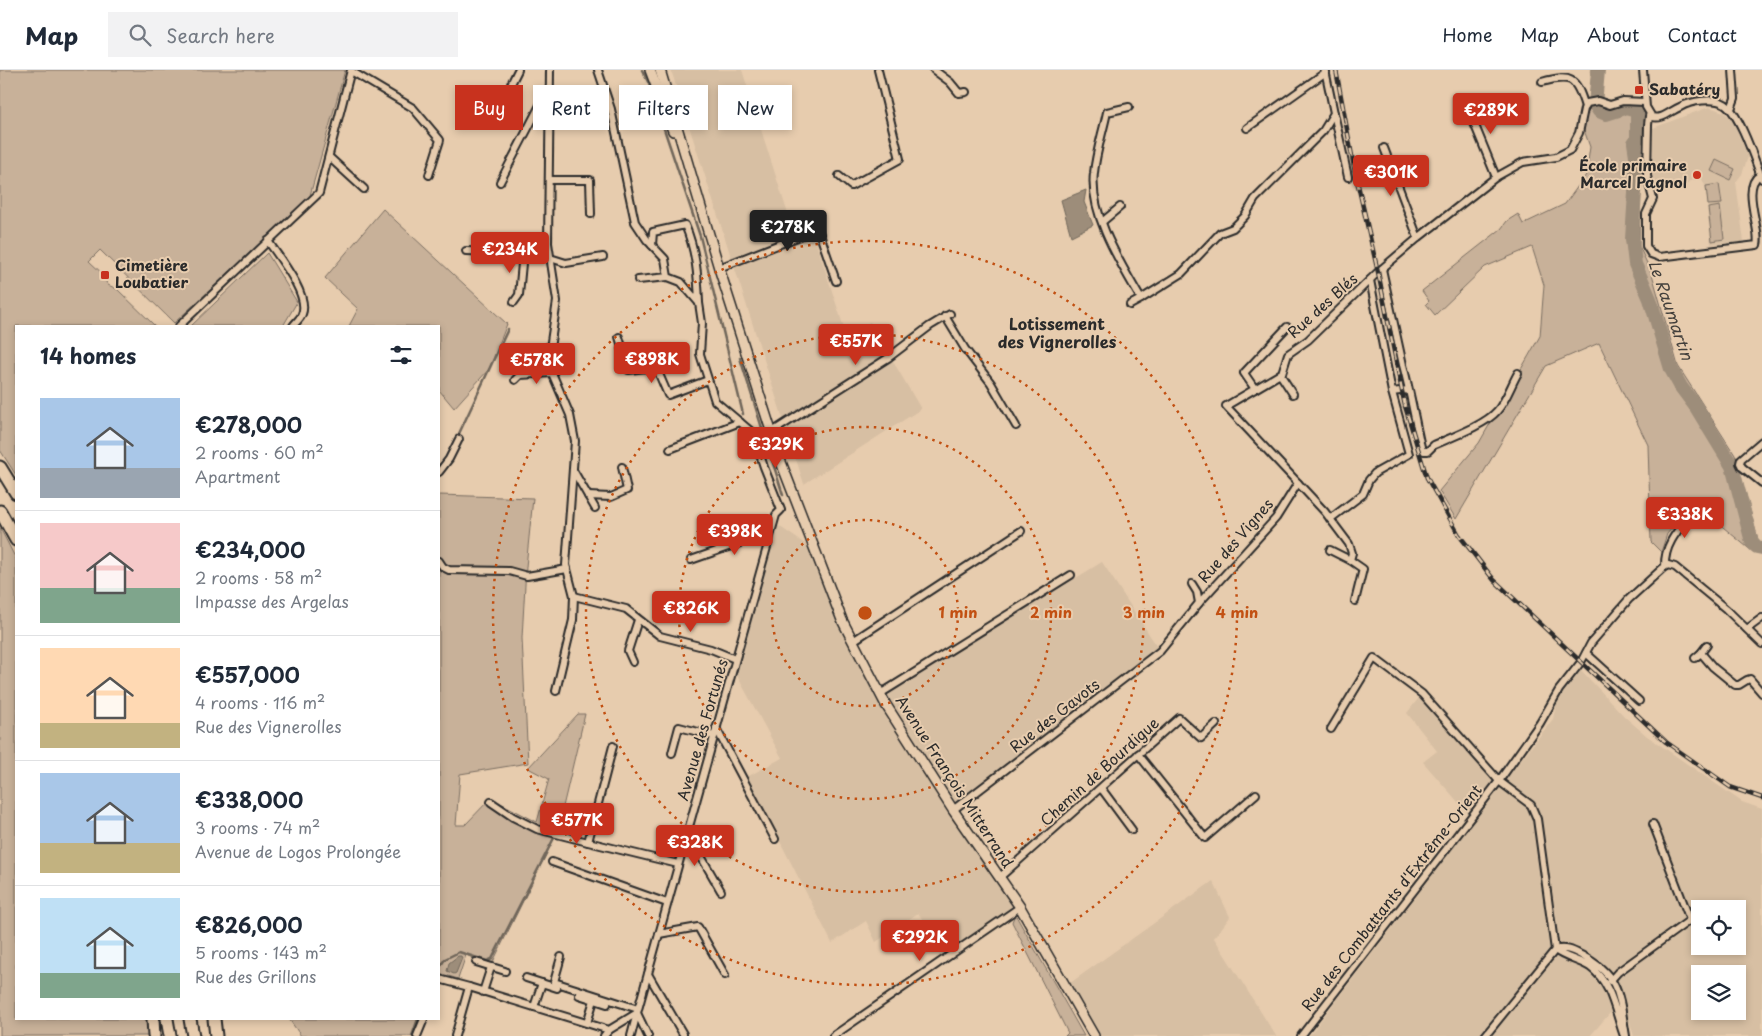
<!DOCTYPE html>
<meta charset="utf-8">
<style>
body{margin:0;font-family:"Playpen Sans",sans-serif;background:#f2f2f3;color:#1f2937;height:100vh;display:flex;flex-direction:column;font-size:19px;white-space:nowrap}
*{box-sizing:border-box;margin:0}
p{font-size:16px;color:#747a83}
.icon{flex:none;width:28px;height:28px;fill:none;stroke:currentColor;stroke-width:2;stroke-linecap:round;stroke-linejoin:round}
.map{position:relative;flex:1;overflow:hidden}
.side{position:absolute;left:15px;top:255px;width:425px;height:695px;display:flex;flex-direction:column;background:#fff;border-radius:0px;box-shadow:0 2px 8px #0003}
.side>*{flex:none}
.guide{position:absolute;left:455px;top:15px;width:475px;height:45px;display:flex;gap:10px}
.tools{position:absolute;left:1691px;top:830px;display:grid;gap:10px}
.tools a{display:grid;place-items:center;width:55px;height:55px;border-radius:0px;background:#fff;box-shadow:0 2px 8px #0003;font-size:25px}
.price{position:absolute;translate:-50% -42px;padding:0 11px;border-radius:5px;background:#c8321e;color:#fff;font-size:16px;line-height:32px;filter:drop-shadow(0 1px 2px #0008)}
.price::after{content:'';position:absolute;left:50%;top:30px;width:15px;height:11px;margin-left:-8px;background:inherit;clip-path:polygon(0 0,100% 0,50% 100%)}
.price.selected{background:#222;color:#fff}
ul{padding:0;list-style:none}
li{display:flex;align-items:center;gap:15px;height:125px;padding:0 25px}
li+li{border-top:1px solid #e0e1e3}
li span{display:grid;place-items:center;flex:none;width:140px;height:100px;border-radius:0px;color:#555}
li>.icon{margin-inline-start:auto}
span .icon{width:60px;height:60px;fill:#fffc;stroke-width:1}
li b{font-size:21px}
h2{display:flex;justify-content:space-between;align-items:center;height:60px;padding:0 25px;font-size:21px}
.chip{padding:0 18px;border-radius:0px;background:#fff;box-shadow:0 2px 8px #0003;font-size:18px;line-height:45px}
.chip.selected{background:#c8321e;color:#fff}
header{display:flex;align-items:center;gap:30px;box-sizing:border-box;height:70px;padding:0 25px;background:#fff;border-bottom:1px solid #e0e1e3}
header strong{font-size:24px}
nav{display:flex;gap:28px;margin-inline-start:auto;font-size:18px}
.search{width:350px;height:45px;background:#f2f2f3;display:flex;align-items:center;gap:12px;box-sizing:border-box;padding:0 18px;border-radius:0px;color:#747a83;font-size:19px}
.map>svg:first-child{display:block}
.built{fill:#d7bfa3;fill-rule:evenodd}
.green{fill:#c8b199;stroke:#7a6e62}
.water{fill:#9d8d7a;stroke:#6f665a}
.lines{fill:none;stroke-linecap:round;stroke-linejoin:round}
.stream{stroke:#6f665a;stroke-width:2.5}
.river{stroke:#9d8d7a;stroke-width:14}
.street-casing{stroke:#2b2b2b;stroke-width:10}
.secondary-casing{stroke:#2b2b2b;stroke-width:12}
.highway-casing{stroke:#2b2b2b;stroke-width:15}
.street{stroke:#e7ccae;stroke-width:6}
.secondary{stroke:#e7ccae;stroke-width:9}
.highway{stroke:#e7ccae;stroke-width:11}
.rail-casing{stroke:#2b2b2b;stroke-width:4.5}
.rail{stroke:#e7ccae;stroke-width:2.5;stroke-dasharray:8;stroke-linecap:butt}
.ring{fill:none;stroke:#c25012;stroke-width:2.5;stroke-dasharray:2.5 5}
.poi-dot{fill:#c8321e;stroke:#e7ccae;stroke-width:2}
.labels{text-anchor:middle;stroke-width:4;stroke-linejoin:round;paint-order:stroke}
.poi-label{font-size:15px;font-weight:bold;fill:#2b2b2b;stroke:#e7ccae;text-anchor:start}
.street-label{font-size:15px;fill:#2b2b2b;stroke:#e7ccae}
.water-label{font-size:16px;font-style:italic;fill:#423f3b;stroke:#e7ccae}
.neighbourhood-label{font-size:16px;font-weight:bold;fill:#2b2b2b;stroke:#e7ccae}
.centre{fill:#c25012;stroke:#e7ccae;stroke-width:2.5}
.ring-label{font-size:15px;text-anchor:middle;font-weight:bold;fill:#c25012;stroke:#e7ccae;stroke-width:4;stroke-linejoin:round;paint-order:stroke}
</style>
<header>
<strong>Map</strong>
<div class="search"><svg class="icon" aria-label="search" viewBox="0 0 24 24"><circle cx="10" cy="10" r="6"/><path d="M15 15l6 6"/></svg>Search here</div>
<nav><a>Home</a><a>Map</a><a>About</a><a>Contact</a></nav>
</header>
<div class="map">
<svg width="1762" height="966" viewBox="0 0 1762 966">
<rect width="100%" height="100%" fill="#e7ccae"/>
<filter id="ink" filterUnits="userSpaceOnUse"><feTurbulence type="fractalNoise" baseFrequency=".02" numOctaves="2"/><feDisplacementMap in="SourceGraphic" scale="10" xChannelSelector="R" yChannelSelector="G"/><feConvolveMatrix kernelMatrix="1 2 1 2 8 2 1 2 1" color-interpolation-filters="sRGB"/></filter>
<g filter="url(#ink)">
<g class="built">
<polygon points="671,0 742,0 794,163 814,166 846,264 870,252 921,339 804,414"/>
<polygon points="1709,37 1724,42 1734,52 1748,87 1742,104 1736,112 1744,172 1711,174 1705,116 1702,109 1692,110 1683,117 1675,118 1676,121 1662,123 1653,106 1653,58"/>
<polygon points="776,454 815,481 882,627 1102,492 1160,581 953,740 1020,837 948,886 918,843 876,872 866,851 832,873 747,707 782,688 735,602"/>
<path d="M1579,598l46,49 22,19 95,66 20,7v227h-128l-4,-13 -20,-10 -20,23h-281l126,-164 38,-53 -50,-57 14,-11 -30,-38 15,-19 69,77 22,-1 40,-51 3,-15zM1700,839h38v37h-38zM1700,904h38v37h-38z"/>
<polygon points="1213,811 1230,847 1214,868 1276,966 1094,966 1066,916"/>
</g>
<g class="green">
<polygon points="0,0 345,0 309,129 174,253 100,180 89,191 105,206 106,212 108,215 117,219 155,256 16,256 16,405 0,380"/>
<polygon points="1601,36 1642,39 1639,176 1652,204 1678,296 1735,385 1759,473 1753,482 1694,433 1667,464 1661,482 1651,472 1648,375 1599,273 1546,296 1456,449 1439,421 1479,373 1540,266 1544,215 1532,177 1485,197 1435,245 1426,234 1429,231 1422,221 1501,159 1507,151 1518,144 1523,154 1565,134 1586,105 1590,77 1584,60 1587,37"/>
<polygon points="1716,90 1735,99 1730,110 1711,101"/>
<polygon points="1719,114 1722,134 1708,135 1706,116"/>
<polygon points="1720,136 1724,169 1712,171 1708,138"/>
<polygon points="383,139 507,254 489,299 454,338 439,320 439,256 349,256 358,239 325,208"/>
<polygon points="267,183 297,232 283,256 191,256"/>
<polygon points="439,425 533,428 526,497 522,568 528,693 460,704 456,755 465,755 491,728 537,752 549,709 528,698 578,644 585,644 557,762 491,896 466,885 458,909 439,903"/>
<polygon points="0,458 16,489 16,949 147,949 148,966 0,966"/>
<polygon points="1015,844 1084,966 1065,966 1068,963 1012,852"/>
<polygon points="289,949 422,949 416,966 301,966"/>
</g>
<g class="water">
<polygon points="1086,120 1084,132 1093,155 1071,166 1061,130"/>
<polygon points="458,886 461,886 462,888 456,903 454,904 447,901 449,893"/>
</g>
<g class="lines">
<g class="stream">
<polyline points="642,0 649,14 700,166 743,344"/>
<polyline points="740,288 783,425"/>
<polyline points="456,370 508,259"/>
<polyline points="439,396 445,390"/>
<polyline points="439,898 445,889 459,882 487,891 492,889 554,768"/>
<polyline points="412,966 418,949"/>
</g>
<polyline class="river" points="1598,0 1595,35 1599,41 1606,44 1625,38 1637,41 1637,69 1634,73 1637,92 1632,169 1635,194 1650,229 1671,299 1681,317 1696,337 1732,396 1752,472 1757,477 1762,478"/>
<g class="street-casing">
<g id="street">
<polyline points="550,0 548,173 557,231 549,285 552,303 570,345 575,371 566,495 574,526 573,550 556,621"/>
<polyline points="598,0 611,39 635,152 647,170 665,189 668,207 681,212 699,233 702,253 700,284 715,331 753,363 764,397 781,440 776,445 637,943 648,966"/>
<polyline points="934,0 950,12 959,23 966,22"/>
<path d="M1643,0l3,37 6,10c11,3 18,-6 28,-10 11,-6 33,-10 45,-3 15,10 30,57 37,75"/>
<polyline points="351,1 413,38 440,70 429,105"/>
<path d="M1542,12c29,-8 34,-5 43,25"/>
<polyline points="511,14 518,0"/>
<polyline points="1465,31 1496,107"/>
<path d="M1129,37l-22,5c-4,20 -11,40 -13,61 -5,41 27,91 47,126l40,-25 39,-41 13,-5 12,-12 10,-17 68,-68 11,-18 -9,-43"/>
<polyline points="1731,39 1735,28 1733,0"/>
<polyline points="1334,43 1348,107"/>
<path d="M1649,46l-1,9 -1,51 6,23 -7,15v32l5,8 8,3 98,-12c5,-15 -17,-58 3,-70"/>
<polyline points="1247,58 1326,2"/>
<polyline points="1384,78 1418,168"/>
<polyline points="329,87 364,119"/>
<polyline points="839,106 851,116 900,89 878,0"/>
<polyline points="549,110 590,110 591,144"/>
<polyline points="500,112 549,18"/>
<polyline points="1102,152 1120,137"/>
<path d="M268,171c10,15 42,54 34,73 -1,4 -6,8 -9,12"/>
<path d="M652,175l1,-13 32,-7c11,25 13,51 14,78"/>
<polyline points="466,181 523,183 548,173"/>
<polyline points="550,188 566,193 603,187"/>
<polyline points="719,198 818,159 836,211"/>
<path d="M1382,199l21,96c7,26 12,55 18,82l3,4h4l6,-6c18,-8 51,-20 63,-34 9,-10 14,-26 21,-38"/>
<polyline points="638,210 668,207"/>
<polyline points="514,232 519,225 523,183"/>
<polyline points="1130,235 1141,229"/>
<polyline points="945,246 965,279 991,313 1016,356"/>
<polyline points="179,256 319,123 351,0"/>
<polyline points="619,267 629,300 656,297 668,325 708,310"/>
<polyline points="1280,304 1293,324"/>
<polyline points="515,310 520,305 552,303"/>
<polyline points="1255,319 1244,303 1287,257"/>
<polyline points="1392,322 1408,320"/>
<polyline points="772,362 888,288 930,256 950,244"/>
<polyline points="1762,371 1741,389 1740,393 1742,397 1762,413"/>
<polyline points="670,379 740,352"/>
<polyline points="573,400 595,438"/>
<polyline points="439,402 449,389 459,369"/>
<polyline points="1298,413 1325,442 1349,474 1352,483 1350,490 1363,499 1355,531"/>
<polyline points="588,426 611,427 627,420 622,397"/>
<polyline points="1330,449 1363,424 1369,410 1375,403 1409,384 1392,322 1370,210"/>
<polyline points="1330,480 1350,490"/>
<polyline points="691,490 771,462"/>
<polyline points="439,491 443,497 449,500 509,501 527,506 567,499"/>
<path d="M1665,496c-1,-23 16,-39 29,-56"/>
<polyline points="574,526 626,539 660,566 711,579 735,589"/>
<polyline points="1199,533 1276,448 1298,413 1226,336 1282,303 1288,284 1308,270 1378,202 1418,168 1496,107 1523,92 1556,87 1570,80 1579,63 1584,39 1587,33 1598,31 1610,35 1623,31 1645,32"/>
<polyline points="1747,559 1762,548"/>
<polyline points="853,571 1021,461"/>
<polyline points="1586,583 1639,631"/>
<polyline points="1701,583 1707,575"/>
<polyline points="1695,588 1701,583 1713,597 1735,615 1739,615 1747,610 1750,609 1762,623"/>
<polyline points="633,592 628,581 638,550"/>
<polyline points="880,624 1071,505"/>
<polyline points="716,658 775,769"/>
<polyline points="1331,659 1374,588 1422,624 1499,711 1540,653 1559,620 1581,592 1591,573 1629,529 1663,498 1668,495 1675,497 1726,539 1762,574"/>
<polyline points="613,676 588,772 678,794"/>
<polyline points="672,683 679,657 714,666"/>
<polyline points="1138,684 1205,768 1256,724"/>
<polyline points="1101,718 1132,760"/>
<polyline points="491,732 513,747 537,759 588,772"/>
<polyline points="953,740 1160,581 1199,533 1197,522 1192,514"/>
<polyline points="687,762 721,821"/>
<polyline points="552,792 667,833"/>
<polyline points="1000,807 1179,648 1201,668 1216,654"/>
<polyline points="659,864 698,857 725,905"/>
<polyline points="561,887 554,912 638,939"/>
<polyline points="476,892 505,901"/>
<polyline points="648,904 683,964"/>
<polyline points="526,908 557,918"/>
<polyline points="439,910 439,909 469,917"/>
<polyline points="1610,911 1618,902 1690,850 1653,754"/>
<polyline points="483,922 491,897"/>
<polyline points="579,925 607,934"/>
<polyline points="534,937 542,913"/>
<polyline points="587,953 594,930"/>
<polyline points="417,966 424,949"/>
<polyline points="455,966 469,917 609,960"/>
<polyline points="604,966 609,960 637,943"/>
<polyline points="631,966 637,943"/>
<polyline points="833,966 1020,837"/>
<polyline points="1301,966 1499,711 1531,735 1537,749 1555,880 1485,966"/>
<path d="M1624,966c-9,-24 -12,-53 -34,-69 -11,-7 -25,-9 -35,-17 10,-3 17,0 26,5 40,21 38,41 45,81"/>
</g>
</g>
<g class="secondary-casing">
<g id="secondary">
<polyline points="650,0 673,61"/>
<polyline points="660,0 719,198 781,392 842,550 886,635 953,740 1020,837 1094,966"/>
</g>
</g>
<g class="highway-casing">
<g id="highway">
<polyline points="0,397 16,423"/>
<polyline points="0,441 16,470"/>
<polyline points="153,949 154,966"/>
<polyline points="167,949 170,966"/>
<polyline points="190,949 193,966"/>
<polyline points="214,949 216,966"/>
</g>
</g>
<use href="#street" class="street"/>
<use href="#secondary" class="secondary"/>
<use href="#highway" class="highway"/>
<g class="rail-casing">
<polyline id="rail" points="1336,0 1355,102 1378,202 1405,336 1427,408 1459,465 1494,510 1666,672 1730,717 1762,728"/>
</g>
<use href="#rail" class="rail"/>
</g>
</g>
<g class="ring">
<circle cx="865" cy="543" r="93"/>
<circle cx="865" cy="543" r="186"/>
<circle cx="865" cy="543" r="279"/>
<circle cx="865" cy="543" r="372"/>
</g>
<g class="poi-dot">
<rect x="1634" y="15" width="10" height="10" rx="2.5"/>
<circle cx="1697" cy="105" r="5"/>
<rect x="100" y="200" width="10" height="10" rx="2.5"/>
</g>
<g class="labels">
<g class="poi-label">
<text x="1649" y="25">Sabatéry</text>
<text x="1687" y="101" text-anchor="end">École primaire<tspan x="1687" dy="17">Marcel Pagnol</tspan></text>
<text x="115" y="201">Cimetière<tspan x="115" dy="17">Loubatier</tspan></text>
</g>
<g class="street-label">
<text transform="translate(1323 236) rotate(-42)" y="5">Rue des Blés</text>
<text transform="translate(1236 471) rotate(-49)" y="5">Rue des Vignes</text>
<text transform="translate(1055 646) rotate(-38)" y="5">Rue des Gavots</text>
<text transform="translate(703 660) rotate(-74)" y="5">Avenue des Fortunés</text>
<text transform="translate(1100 702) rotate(-42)" y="5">Chemin de Bourdigue</text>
<text transform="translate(954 712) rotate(57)" y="5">Avenue François Mitterrand</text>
<text transform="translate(1392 828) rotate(-52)" y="5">Rue des Combattants d'Extrême-Orient</text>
</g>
<g class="water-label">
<text transform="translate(1671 240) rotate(71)" y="6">Le Raumartin</text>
</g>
<g class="neighbourhood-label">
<text x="1057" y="260">Lotissement<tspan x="1057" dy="18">des Vignerolles</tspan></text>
</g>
</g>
<circle cx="865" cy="543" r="8" class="centre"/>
<g class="ring-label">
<text x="958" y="548">1 min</text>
<text x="1051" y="548">2 min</text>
<text x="1144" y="548">3 min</text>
<text x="1237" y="548">4 min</text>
</g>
</svg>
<div class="tools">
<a><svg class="icon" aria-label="locate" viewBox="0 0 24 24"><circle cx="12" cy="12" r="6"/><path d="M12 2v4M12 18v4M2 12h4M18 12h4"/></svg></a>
<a><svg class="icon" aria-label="layers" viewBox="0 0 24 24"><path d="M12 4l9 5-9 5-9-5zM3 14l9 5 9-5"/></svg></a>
</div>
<b class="price" style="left:1491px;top:65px">€289K</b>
<b class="price" style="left:1391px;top:127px">€301K</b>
<b class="price selected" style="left:788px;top:182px">€278K</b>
<b class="price" style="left:510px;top:204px">€234K</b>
<b class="price" style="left:856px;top:296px">€557K</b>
<b class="price" style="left:652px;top:314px">€898K</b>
<b class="price" style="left:537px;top:315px">€578K</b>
<b class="price" style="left:776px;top:399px">€329K</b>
<b class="price" style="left:1685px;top:469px">€338K</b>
<b class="price" style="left:735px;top:486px">€398K</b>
<b class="price" style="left:691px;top:563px">€826K</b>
<b class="price" style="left:577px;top:775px">€577K</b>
<b class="price" style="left:695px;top:797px">€328K</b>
<b class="price" style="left:920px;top:892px">€292K</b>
<div class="guide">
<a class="chip selected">Buy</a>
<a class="chip">Rent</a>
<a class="chip">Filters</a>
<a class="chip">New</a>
</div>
<section class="side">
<h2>14 homes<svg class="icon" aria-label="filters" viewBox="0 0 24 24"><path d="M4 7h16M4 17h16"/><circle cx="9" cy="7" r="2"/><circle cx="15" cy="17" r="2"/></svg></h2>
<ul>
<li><span style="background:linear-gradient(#a9c7e8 70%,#9aa5b1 0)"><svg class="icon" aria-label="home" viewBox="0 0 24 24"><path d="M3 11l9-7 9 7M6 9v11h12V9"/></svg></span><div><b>€278,000</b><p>2 rooms · 60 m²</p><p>Apartment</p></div></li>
<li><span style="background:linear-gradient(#f6c9c9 65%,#7fa58c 0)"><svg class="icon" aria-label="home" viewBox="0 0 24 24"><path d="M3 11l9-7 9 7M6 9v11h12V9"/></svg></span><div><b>€234,000</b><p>2 rooms · 58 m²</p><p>Impasse des Argelas</p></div></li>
<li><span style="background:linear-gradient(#ffd9b3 75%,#c2b280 0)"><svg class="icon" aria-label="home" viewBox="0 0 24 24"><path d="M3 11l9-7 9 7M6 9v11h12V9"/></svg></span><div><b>€557,000</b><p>4 rooms · 116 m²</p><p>Rue des Vignerolles</p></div></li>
<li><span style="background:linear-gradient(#a9c7e8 70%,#c2b280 0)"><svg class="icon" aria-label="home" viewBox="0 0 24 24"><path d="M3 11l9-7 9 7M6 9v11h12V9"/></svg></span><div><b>€338,000</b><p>3 rooms · 74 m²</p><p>Avenue de Logos Prolongée</p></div></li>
<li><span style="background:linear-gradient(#bfe0f5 75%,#7fa58c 0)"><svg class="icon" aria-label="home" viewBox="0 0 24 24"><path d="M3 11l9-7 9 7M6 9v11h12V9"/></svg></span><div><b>€826,000</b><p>5 rooms · 143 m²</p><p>Rue des Grillons</p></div></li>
</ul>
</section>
</div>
